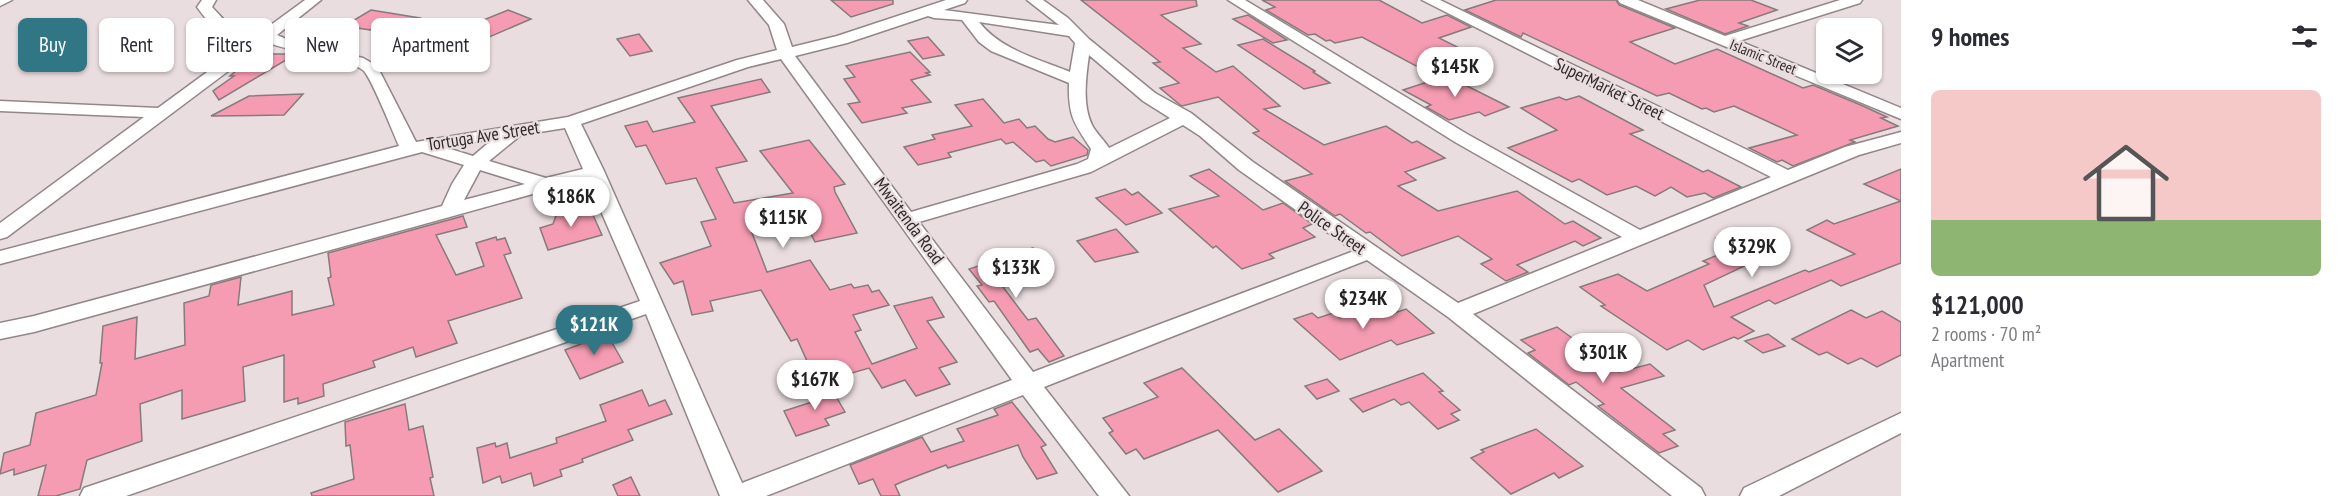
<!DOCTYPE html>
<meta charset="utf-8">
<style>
body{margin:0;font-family:"PT Sans Narrow",sans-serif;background:#f7f7f7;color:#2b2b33;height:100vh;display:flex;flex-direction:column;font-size:22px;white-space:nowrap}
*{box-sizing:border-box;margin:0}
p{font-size:20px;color:#7c7c81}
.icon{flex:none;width:33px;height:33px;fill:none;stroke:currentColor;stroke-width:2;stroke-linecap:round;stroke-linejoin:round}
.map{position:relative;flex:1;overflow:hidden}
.panel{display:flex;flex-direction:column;background:#fff;width:450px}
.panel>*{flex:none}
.hud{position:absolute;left:18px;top:18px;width:570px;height:54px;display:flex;gap:12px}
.controls{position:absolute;left:1816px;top:18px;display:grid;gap:12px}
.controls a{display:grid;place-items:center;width:66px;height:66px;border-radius:9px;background:#fff;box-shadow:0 2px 4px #0004;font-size:30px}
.price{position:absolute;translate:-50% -51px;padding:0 14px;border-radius:21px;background:#fff;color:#222;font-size:20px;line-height:39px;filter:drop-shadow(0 2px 3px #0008)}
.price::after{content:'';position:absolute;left:50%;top:36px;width:18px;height:14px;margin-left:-9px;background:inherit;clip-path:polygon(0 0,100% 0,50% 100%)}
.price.active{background:#317685;color:#fff}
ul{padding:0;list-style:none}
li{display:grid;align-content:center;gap:12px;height:318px;padding:0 30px}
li+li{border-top:2px solid #e1e1e2}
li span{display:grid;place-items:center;height:186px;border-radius:9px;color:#555}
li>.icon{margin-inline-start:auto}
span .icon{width:108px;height:108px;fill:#fffc;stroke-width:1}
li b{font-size:26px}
h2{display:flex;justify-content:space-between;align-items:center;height:72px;padding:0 30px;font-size:26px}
.tag{padding:0 21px;border-radius:9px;background:#fff;box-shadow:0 2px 4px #0004;font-size:21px;line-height:54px}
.tag.active{background:#317685;color:#fff}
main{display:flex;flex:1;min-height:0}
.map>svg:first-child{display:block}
.building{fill:#f69cb2;stroke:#867a7c;stroke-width:1.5}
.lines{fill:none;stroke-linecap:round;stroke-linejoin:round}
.minor-casing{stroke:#928688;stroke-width:3}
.minor{fill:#fff;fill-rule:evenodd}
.labels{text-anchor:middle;stroke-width:4.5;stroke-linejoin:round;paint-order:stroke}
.far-street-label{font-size:15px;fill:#2f2a2b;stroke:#eadddf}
.street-label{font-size:18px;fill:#2f2a2b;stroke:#eadddf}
</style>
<main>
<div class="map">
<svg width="1901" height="496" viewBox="0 0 1901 496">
<rect width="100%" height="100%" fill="#eadddf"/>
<g class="building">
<polygon points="831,0 893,0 893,4 851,17"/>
<polygon points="1081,0 1196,0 1197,6 1161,15 1201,44 1183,48 1216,72 1233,66 1280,106 1264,109 1324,145 1386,126 1412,143 1417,141 1445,158 1405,172 1416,180 1398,186 1438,211 1517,191 1565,224 1573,221 1601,238 1583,246 1575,241 1517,265 1528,272 1506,281 1481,264 1492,259 1458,236 1402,256 1370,232 1366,233 1340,214 1335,216 1285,181 1312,174 1253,133 1259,131 1218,97 1182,106 1179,104 1160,88 1179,83 1153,63 1160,62"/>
<polygon points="1262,0 1379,0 1422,23 1447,15 1471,27 1439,38 1469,53 1456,56 1471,64 1433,75 1362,37 1335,43 1330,40 1326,41 1315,34 1308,35 1266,10 1275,7"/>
<polygon points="1496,0 1616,0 1619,5 1675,28 1630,42 1675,64 1717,49 1803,88 1813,85 1863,106 1887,117 1881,118 1898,126 1850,140 1855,142 1793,166 1782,160 1777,162 1749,148 1797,135 1734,106 1714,112 1706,108 1702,109 1669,93 1657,96 1523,33 1521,37 1465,10"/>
<polygon points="1700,0 1751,0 1777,10 1739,23 1748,26 1725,34 1666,9"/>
<polygon points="371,10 420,18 397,34 344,26"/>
<polygon points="508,10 531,19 459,50 434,40"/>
<polygon points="1248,15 1287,40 1273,43 1233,19"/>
<polygon points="639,34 652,51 630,56 617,39"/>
<polygon points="928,37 944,55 923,59 908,41"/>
<polygon points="1263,39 1315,71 1313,72 1330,83 1304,89 1238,45"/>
<polygon points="910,52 930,72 926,73 930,75 911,80 931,102 902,108 907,113 862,123 848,104 860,102 844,79 855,77 846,66"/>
<polygon points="256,54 296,54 219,100 213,91 234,76 230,76"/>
<polygon points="1455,73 1475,84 1467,86 1509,107 1485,116 1479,112 1449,120 1426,107 1431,105 1403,90"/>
<polygon points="761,79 770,92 711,106 747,161 716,168 734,203 793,193 760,151 809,140 845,184 834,187 835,192 857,233 815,242 797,207 767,214 769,221 749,225 767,272 810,260 830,290 851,284 854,288 868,285 872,292 879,290 889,305 853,315 861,330 855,332 872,364 917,348 894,306 932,297 944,317 927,321 957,362 939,368 950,384 916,396 905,380 882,388 869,368 817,383 797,339 791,341 761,290 710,301 713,311 692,315 683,281 674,284 660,263 711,246 701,222 716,219 696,178 666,184 646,145 636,147 625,126 647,121 653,132 695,122 678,98"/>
<polygon points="303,94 284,115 211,116 249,96"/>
<polygon points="1579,96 1643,130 1630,134 1703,172 1708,170 1741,187 1713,198 1705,193 1687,197 1671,187 1655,196 1636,186 1607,195 1579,179 1572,182 1508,148 1557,130 1521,108 1559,97 1566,100"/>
<polygon points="983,99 1004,123 1019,119 1027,128 1035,126 1048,139 1055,142 1073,137 1088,150 1087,155 1051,166 1044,160 1036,162 1013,142 1006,144 1001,139 948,153 951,157 918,165 904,147 935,139 932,135 972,126 955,105"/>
<polygon points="1209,169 1263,210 1283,203 1312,224 1303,228 1315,237 1269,254 1274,258 1242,269 1216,246 1213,248 1169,209 1219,196 1190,176"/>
<polygon points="1901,169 1901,263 1841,286 1831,280 1775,304 1769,300 1731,317 1754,331 1738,339 1734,337 1703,350 1688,340 1667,350 1601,306 1605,305 1580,287 1618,274 1647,291 1709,264 1703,261 1735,248 1716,238 1738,228 1778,250 1704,285 1714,307 1805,270 1809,272 1855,254 1807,230 1827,220 1834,224 1901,201 1864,184"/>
<polygon points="1125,189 1132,195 1138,192 1162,213 1126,225 1096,198"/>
<polygon points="588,204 602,235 548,250 540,228 553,224 557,213"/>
<polygon points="463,216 467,227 436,235 456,275 484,266 476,243 496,237 497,240 505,238 511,253 504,255 522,298 448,321 457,343 416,357 413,347 373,361 375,367 323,384 324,396 298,404 298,398 284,402 284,355 243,367 245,401 182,419 182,390 140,404 142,441 87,460 80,489 56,496 38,496 46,465 14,475 14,469 0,474 4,453 30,445 36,413 96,395 102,363 100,363 103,326 137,317 135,359 185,345 184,303 209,296 211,285 241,277 238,305 292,291 292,315 334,305 328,278 331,277 328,253"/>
<polygon points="1116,229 1138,252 1095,262 1077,241"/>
<polygon points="1033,248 1043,262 1026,266 1033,276 1024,278 1027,282 1003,287 1028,320 1036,318 1064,356 1049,362 1038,349 1030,352 994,301 989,302 977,286 982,285 969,269"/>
<polygon points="1379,307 1388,315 1406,309 1434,333 1397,345 1391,340 1340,360 1294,319 1312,313 1318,318 1333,313 1340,318"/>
<polygon points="1851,310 1866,318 1882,311 1901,322 1901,355 1877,367 1861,358 1848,364 1827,352 1819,355 1792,339"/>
<polygon points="1557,327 1619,372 1650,364 1664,376 1621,388 1675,430 1663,434 1678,446 1659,453 1598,406 1604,404 1576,382 1569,385 1528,353 1535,350 1521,340"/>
<polygon points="607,334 623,362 580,379 565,350"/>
<polygon points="1768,334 1785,346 1763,353 1745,341"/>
<polygon points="1182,368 1255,440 1279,429 1322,471 1278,492 1218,430 1144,459 1136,449 1126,454 1109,433 1113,431 1103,418 1158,397 1144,383"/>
<polygon points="1423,373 1443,391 1439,392 1460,410 1451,414 1459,420 1438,429 1409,402 1401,405 1394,399 1363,412 1350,399"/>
<polygon points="1327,379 1339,391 1317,399 1305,386"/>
<polygon points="829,384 845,412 825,419 829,425 796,436 784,411 812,402 806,392"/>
<polygon points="642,390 649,406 665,400 672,414 628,430 633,440 582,459 583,462 560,470 562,476 534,486 531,473 502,483 500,476 483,483 477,448 495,443 496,447 507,443 510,458 557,443 556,438 606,421 600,405"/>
<polygon points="1012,402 1046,445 1041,447 1057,473 1037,479 1023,457 1018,445 948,468 946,465 904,481 895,485 900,496 881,496 873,479 859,484 850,465 922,437 931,452 964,441 957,429 998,415 994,409"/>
<polygon points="405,404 409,430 423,426 433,477 430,478 434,496 312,496 311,493 354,479 350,445 346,446 345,422"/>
<polygon points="1536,429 1583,466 1559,478 1554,473 1511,494 1471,458 1484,452 1481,450"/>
<polygon points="631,477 640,496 618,496 613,485"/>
</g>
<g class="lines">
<g class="minor-casing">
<g id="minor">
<polygon points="0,0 12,0 0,6"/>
<path d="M202,0h14l-4,7c12,13 23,26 41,31l52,-38h16l-44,35 14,6 72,17 14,8 39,76 152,-25 169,-57 40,-10 -8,-25 -21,-25h15l21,24 8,23 45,-11 109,-36h21l-2,3 -21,7 115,15 -32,-25h16l25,18 21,21 66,54 36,20 62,49 205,141 164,-66 -167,-95 -227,-142h17l222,134 173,96 131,-53 -349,-177h18l348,170 57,-23 56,-15v11l-42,12 -386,159 228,174 4,8h-33l-224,-179 -81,-57 -323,127 85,109h-30l-76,-101 -257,101h-46l-74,-182 -520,182h-46l4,-8 556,-187 -53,-122 -553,153 -34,7v-16l34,-7 408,-110 10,-22 12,-19 -42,-13 -422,112v-13l399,-105c-6,-14 -27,-66 -35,-75 -15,-14 -74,-18 -97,-29l-260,195 -7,2v-16l144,-106 -144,-6v-10l158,7 86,-63c-21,-7 -35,-21 -47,-38zM928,16l6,2 28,2 17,22 12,9 78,32c-1,33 5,40 22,66l-3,10 -11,5 -166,48 -116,-156 52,-13zM979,22l90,14 6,7 -5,29c-32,-13 -69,-22 -91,-50zM1089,55l54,46 27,17 -61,30c-5,-8 -13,-15 -17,-23 -10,-21 -6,-48 -3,-70zM781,59l231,321 -270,103 -138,-312 -23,-47 167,-57zM1183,125l17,11 39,34 115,81 -321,121 -114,-150 172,-50zM565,128l18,41 -37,9 -57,-17 32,-26zM493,139l-20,17 -29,-9zM480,170l45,14 -61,16z"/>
<polygon points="1618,0 1638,0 1725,36 1840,0 1862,0 1860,3 1739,41 1901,108 1901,119 1620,3"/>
<polygon points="1901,413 1901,433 1779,496 1740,496 1744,488"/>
</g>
</g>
<use href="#minor" class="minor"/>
</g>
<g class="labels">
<g class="far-street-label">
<text transform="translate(1763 57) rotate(22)" y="5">Islamic Street</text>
</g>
<g class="street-label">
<text transform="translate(1609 89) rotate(26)" y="6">SuperMarket Street</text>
<text transform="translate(483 136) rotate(-9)" y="6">Tortuga Ave Street</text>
<text transform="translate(909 221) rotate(53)" y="6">Mwaitenda Road</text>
<text transform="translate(1332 228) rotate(35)" y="6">Police Street</text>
</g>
</g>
</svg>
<div class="controls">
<a><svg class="icon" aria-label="layers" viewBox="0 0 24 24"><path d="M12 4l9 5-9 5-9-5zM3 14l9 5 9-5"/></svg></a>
</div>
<b class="price" style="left:1455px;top:98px">$145K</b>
<b class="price" style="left:571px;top:228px">$186K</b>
<b class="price" style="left:783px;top:249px">$115K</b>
<b class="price" style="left:1752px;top:278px">$329K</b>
<b class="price" style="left:1016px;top:299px">$133K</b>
<b class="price" style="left:1363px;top:330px">$234K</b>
<b class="price active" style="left:594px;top:356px">$121K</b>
<b class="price" style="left:1603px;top:384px">$301K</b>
<b class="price" style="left:815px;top:411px">$167K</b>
<div class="hud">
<a class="tag active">Buy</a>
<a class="tag">Rent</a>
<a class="tag">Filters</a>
<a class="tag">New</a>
<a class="tag">Apartment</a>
</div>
</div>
<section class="panel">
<h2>9 homes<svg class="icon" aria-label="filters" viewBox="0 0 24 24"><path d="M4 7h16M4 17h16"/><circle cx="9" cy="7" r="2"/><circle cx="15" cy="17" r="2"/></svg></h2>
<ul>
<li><span style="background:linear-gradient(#f6c9c9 70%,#8fb573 0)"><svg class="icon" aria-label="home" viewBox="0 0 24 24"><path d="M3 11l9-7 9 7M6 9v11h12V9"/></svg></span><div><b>$121,000</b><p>2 rooms · 70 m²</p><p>Apartment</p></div></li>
</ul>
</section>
</main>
